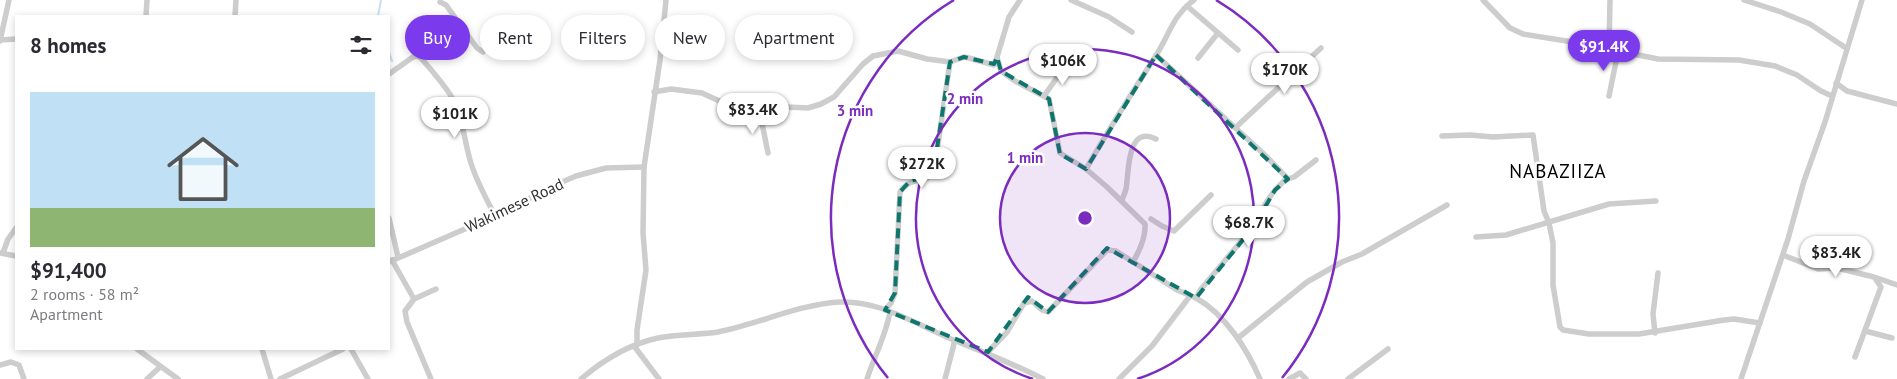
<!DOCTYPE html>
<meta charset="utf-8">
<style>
body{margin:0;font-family:"PT Sans",sans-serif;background:#f7f7f7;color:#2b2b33;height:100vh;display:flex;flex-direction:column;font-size:19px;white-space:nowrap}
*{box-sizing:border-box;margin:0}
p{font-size:16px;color:#7c7c81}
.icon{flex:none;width:28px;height:28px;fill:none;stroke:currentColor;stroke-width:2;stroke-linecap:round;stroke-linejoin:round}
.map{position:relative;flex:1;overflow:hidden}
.drawer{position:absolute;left:15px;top:15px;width:375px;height:335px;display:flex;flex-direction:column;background:#fff;border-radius:0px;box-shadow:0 2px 8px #0003}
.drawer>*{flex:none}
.banner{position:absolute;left:405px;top:15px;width:475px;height:45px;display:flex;gap:10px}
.price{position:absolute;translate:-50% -42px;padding:0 11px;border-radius:18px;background:#fff;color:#222;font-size:16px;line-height:32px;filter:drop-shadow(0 1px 2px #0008)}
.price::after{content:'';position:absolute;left:50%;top:30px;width:15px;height:11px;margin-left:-8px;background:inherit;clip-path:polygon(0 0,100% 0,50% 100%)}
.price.active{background:#7c3aed;color:#fff}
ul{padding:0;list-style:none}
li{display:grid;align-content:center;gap:10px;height:265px;padding:0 15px}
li+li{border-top:1px solid #e1e1e2}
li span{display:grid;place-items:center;height:155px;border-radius:0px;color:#555}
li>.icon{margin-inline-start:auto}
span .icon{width:90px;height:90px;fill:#fffc;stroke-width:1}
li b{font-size:21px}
h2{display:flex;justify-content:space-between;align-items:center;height:60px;padding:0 15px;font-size:21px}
.pill{padding:0 18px;border-radius:22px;background:#fff;box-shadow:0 2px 8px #0003;font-size:18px;line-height:45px}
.pill.active{background:#7c3aed;color:#fff}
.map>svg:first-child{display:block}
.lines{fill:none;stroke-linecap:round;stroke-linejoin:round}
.stream{stroke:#c7e3ef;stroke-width:2}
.street{stroke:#cdcdcd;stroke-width:5.5}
.marked{fill:none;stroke:#0f766e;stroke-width:4;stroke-dasharray:10 6;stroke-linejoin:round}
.ring{fill:none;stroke:#7b2cbf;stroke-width:2.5}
.labels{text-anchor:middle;stroke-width:5;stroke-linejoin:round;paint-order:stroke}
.street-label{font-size:16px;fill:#303030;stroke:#fff}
.quarter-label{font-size:19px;letter-spacing:1px;fill:#000;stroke:#fff}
.centre{fill:#7b2cbf;stroke:#fff;stroke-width:2.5}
.ring-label{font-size:15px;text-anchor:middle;font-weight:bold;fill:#7b2cbf;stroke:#fff;stroke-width:5;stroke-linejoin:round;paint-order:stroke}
</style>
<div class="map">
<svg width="1897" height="379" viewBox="0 0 1897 379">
<rect width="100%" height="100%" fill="#fff"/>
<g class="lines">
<g class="stream">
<polyline points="378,16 381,0"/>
<polyline points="389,52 392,61"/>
</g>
<g class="street">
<polyline points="1071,0 1109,17 1132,32"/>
<polyline points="1483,0 1510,28 1523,34 1579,43 1658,59 1739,60 1775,66 1797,75 1821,91 1832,96"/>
<polyline points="1744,0 1781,12 1810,24 1846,48"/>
<polyline points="440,2 446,5 477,48 483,52"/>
<polyline points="1187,6 1238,50"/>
<polyline points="146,16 147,0"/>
<polyline points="235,16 236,0"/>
<polyline points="0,40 16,39"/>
<polyline points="0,41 9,0"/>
<polyline points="1609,50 1610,0"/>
<polyline points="1156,55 1266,156 1288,179"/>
<polyline points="997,57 1009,17 1020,0"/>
<polyline points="1198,58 1218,33"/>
<path d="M389,74l24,-17 4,-1 4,2c11,13 25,28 33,43 9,18 10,37 15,55 5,22 17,41 26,60"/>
<polyline points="1836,83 1847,91 1897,104"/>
<path d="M654,92l17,-3 31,4 26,12 32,8 27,-6 21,1 13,-4 13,-7 29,-33 10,-8 25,-5 29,8 23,3 14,-5 5,1 25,7 3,-8 4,14 14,10 34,18 11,54 26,16 21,18 38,37c1,13 -5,26 -12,38"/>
<polyline points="1044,96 1065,66 1074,63"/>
<polyline points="1609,96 1618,52"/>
<polyline points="760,113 768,153"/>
<polyline points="1235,128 1321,48"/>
<polyline points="1442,136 1470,135 1493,137 1533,135 1544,211 1549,223 1553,243 1553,285 1560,327 1563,330 1589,334 1639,334 1724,320 1734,319 1760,323"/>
<path d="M1086,169c22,-38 45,-75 69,-112 14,-21 17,-41 39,-57"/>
<path d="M1122,200c1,-3 3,-7 4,-11 3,-15 0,-65 30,-50"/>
<polyline points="389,218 398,257"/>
<polyline points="1151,219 1162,226 1174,231 1211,195"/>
<polyline points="1476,237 1506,235 1609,204 1656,201"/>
<polyline points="0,253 16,256"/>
<polyline points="3,253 8,239 16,228"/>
<polyline points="1783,255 1818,269 1837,268 1874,277 1897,285"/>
<polyline points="392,260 414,299"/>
<polyline points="389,262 497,215 555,185 576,176 606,168 644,167"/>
<path d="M885,310l6,-7 4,-10 5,-101c10,-16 25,-8 34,-20l16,-110"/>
<polyline points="1865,331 1892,338"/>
<polyline points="1655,333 1653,314 1658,273"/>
<polyline points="1238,338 1307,282 1342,262 1362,254 1447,205"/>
<polyline points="637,345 637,330 646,270 643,233 644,167 660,60 666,0"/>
<polyline points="634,346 659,379"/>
<polyline points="137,349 178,379"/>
<polyline points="262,349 271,379"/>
<polyline points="351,349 368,379"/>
<polyline points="988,352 1007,332 1024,303 1032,301 1042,310 1048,312 1107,250 1116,251 1177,290 1196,298"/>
<polyline points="1855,357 1881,287 1875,278"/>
<polyline points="0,365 11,362 19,365 24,379"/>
<polyline points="147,379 160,367"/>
<polyline points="280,379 343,349"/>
<polyline points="431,379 407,322 405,311 414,299 436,289"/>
<path d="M581,379c21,-18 49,-35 77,-41 19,-4 40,-3 60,-6 41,-8 78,-27 121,-30 43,-2 79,24 117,39 30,12 58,23 87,38"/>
<path d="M867,379c7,-22 19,-44 23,-67"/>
<polyline points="945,379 955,340"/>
<polyline points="1119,379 1152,346 1190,296"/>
<path d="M1260,379c-13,-30 -35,-65 -64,-81l5,-9 53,-63 13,-25 8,-11 10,-10 9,-3 22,-17"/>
<polyline points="1289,379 1300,373 1306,379"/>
<polyline points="1348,379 1388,349"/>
<polyline points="1741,379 1788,239 1804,181 1825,122 1862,0"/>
</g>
</g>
<path class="marked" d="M1156,55l132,124 -13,11 -21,36 -58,72 -89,-50 -59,64 -20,-15 -40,55 -103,-42 10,-17 5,-101 10,-11 23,-6 17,-113 14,-5 30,7 3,-7 4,14 48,28 11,55 26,15z"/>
<circle cx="1085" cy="218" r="85" fill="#7b2cbf" fill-opacity=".12"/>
<g class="ring">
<circle cx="1085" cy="218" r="85"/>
<path d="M1033 379A169 169 0 1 1 1137 379"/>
<path d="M888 378A254 254 0 0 1 954 0M1216 0A254 254 0 0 1 1282 378"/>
</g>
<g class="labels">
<g class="street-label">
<text transform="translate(514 205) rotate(-25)" y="6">Wakimese Road</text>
</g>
<g class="quarter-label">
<text x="1558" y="178">NABAZIIZA</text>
</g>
</g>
<circle cx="1085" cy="218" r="8" class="centre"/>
<g class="ring-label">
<text x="965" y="104">2 min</text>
<text x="855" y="116">3 min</text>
<text x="1025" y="163">1 min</text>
</g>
</svg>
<b class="price active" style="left:1604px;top:72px">$91.4K</b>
<b class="price" style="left:1063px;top:86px">$106K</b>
<b class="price" style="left:1285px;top:95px">$170K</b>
<b class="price" style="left:753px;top:135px">$83.4K</b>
<b class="price" style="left:455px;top:139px">$101K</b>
<b class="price" style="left:922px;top:189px">$272K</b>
<b class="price" style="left:1249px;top:248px">$68.7K</b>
<b class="price" style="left:1836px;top:278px">$83.4K</b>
<div class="banner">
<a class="pill active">Buy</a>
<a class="pill">Rent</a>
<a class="pill">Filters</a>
<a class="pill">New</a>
<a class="pill">Apartment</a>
</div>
<section class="drawer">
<h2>8 homes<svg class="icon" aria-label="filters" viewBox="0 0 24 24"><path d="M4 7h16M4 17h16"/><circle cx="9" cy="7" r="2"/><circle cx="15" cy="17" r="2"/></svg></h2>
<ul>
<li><span style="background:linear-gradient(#bfe0f5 75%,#8fb573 0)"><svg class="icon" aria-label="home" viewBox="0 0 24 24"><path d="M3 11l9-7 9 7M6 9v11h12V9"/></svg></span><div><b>$91,400</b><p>2 rooms · 58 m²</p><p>Apartment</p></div></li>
</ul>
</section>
</div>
